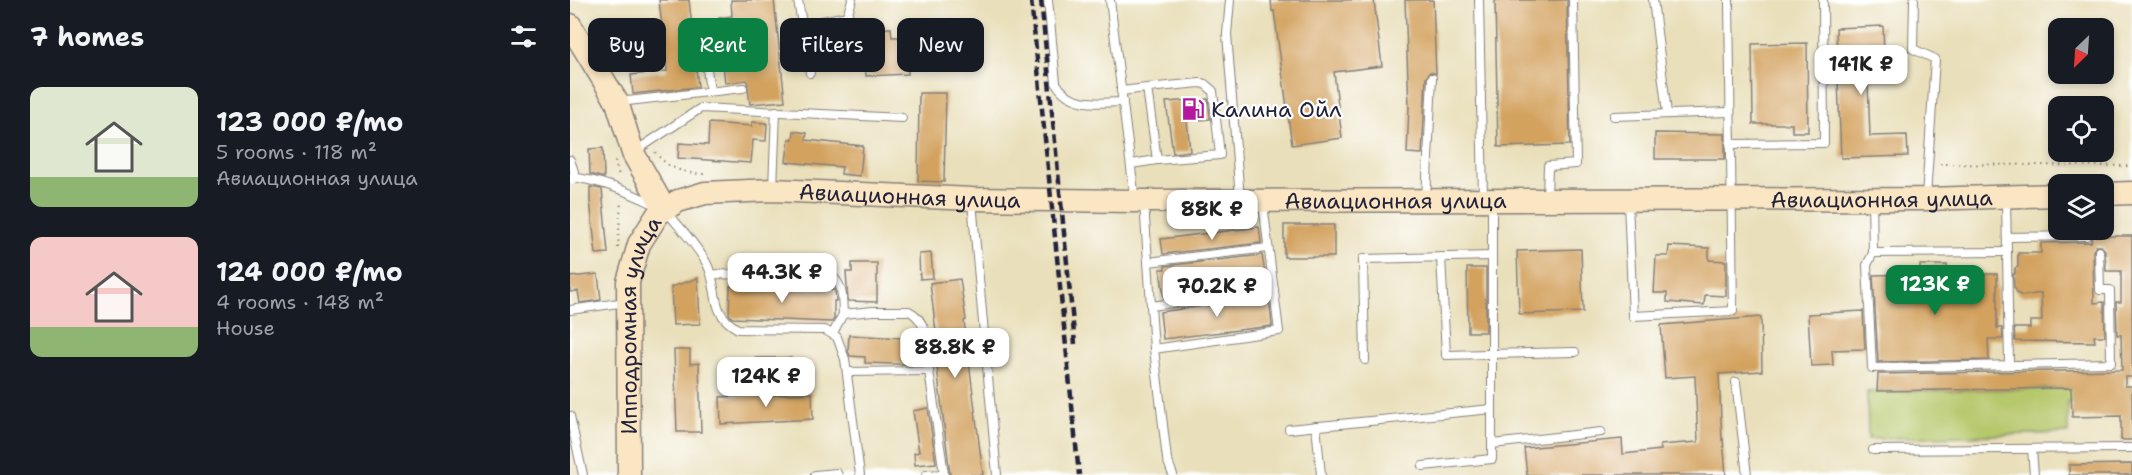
<!DOCTYPE html>
<meta charset="utf-8">
<style>
body{margin:0;font-family:"Shantell Sans",sans-serif;background:#20242c;color:#f1f3f6;height:100vh;display:flex;flex-direction:column;font-size:22px;white-space:nowrap}
*{box-sizing:border-box;margin:0}
p{font-size:20px;color:#9ea1a6}
.icon{flex:none;width:33px;height:33px;fill:none;stroke:currentColor;stroke-width:2;stroke-linecap:round;stroke-linejoin:round}
.map{position:relative;flex:1;overflow:hidden}
.sheet{display:flex;flex-direction:column;background:#171b24;width:570px}
.sheet>*{flex:none}
.banner{position:absolute;left:18px;top:18px;width:570px;height:54px;display:flex;gap:12px}
.needle{width:39px;rotate:205deg}
.controls{position:absolute;left:1478px;top:18px;display:grid;gap:12px}
.controls a{display:grid;place-items:center;width:66px;height:66px;border-radius:12px;background:#171b24;box-shadow:0 3px 9px #0003;font-size:30px}
.price{position:absolute;translate:-50% -51px;padding:0 14px;border-radius:12px;background:#fff;color:#222;font-size:20px;line-height:39px;filter:drop-shadow(0 2px 3px #0008)}
.price::after{content:'';position:absolute;left:50%;top:36px;width:18px;height:14px;margin-left:-9px;background:inherit;clip-path:polygon(0 0,100% 0,50% 100%)}
.price.active{background:#0b8043;color:#fff}
ul{padding:0;list-style:none}
li{display:flex;align-items:center;gap:18px;height:150px;padding:0 30px}
li span{display:grid;place-items:center;flex:none;width:168px;height:120px;border-radius:12px;color:#555}
li>.icon{margin-inline-start:auto}
span .icon{width:72px;height:72px;fill:#fffc;stroke-width:1}
li b{font-size:26px}
h2{display:flex;justify-content:space-between;align-items:center;height:72px;padding:0 30px;font-size:26px}
.pill{padding:0 21px;border-radius:12px;background:#171b24;box-shadow:0 3px 9px #0003;font-size:21px;line-height:54px}
.pill.active{background:#0b8043;color:#fff}
main{display:flex;flex:1;min-height:0}
.map>svg:first-child{display:block}
.green{fill:#b6c86c;stroke:#6c7554;stroke-width:1.5}
.building{fill:#d3a25e}
.lines{fill:none;stroke-linecap:round;stroke-linejoin:round}
.lane-casing{stroke:#86807a;stroke-width:10}
.secondary-casing{stroke:#86807a;stroke-width:25}
.path{stroke:#86807a;stroke-width:2;stroke-dasharray:1.5 4.5;stroke-linecap:butt}
.lane{stroke:#fff;stroke-width:8}
.secondary{stroke:#fbe6c4;stroke-width:22}
.rail{stroke:#22223b;stroke-width:4.5;stroke-dasharray:9 4.5;stroke-linecap:butt}
.labels{text-anchor:middle;stroke-width:4.5;stroke-linejoin:round;paint-order:stroke}
.poi-label{font-size:22px;fill:#22223b;stroke:#fff;text-anchor:start}
.street-label{font-size:22px;fill:#22223b;stroke:#fff}
</style>
<main>
<section class="sheet">
<h2>7 homes<svg class="icon" aria-label="filters" viewBox="0 0 24 24"><path d="M4 7h16M4 17h16"/><circle cx="9" cy="7" r="2"/><circle cx="15" cy="17" r="2"/></svg></h2>
<ul>
<li><span style="background:linear-gradient(#dfe7d0 75%,#8fb573 0)"><svg class="icon" aria-label="home" viewBox="0 0 24 24"><path d="M3 11l9-7 9 7M6 9v11h12V9"/></svg></span><div><b>123 000 ₽/mo</b><p>5 rooms · 118 m²</p><p>Авиационная улица</p></div></li>
<li><span style="background:linear-gradient(#f6c9c9 75%,#8fb573 0)"><svg class="icon" aria-label="home" viewBox="0 0 24 24"><path d="M3 11l9-7 9 7M6 9v11h12V9"/></svg></span><div><b>124 000 ₽/mo</b><p>4 rooms · 148 m²</p><p>House</p></div></li>
</ul>
</section>
<div class="map">
<svg width="1562" height="475" viewBox="0 0 1562 475">
<rect width="100%" height="100%" fill="#fff"/>
<filter id="ink" filterUnits="userSpaceOnUse"><feTurbulence type="fractalNoise" baseFrequency=".0167" numOctaves="2"/><feDisplacementMap in="SourceGraphic" scale="12" xChannelSelector="R" yChannelSelector="G"/><feConvolveMatrix kernelMatrix="1 2 1 2 8 2 1 2 1" color-interpolation-filters="sRGB"/></filter>
<filter id="wash" filterUnits="userSpaceOnUse"><feTurbulence type="fractalNoise" baseFrequency=".008" numOctaves="4" result="noise"/><feDisplacementMap in="SourceGraphic" scale="24" xChannelSelector="R" yChannelSelector="G"/><feGaussianBlur stdDeviation="1.35" result="paint"/><feColorMatrix in="noise" values="0 0 0 0 0 0 0 0 0 0 0 0 0 0 0 0 0 1.4 0 .05"/><feComposite in="paint" operator="in"/></filter>
<g filter="url(#wash)">
<rect width="100%" height="100%" fill="#e9dfba"/>
<polygon class="green" points="1562,387 1562,400 1498,401 1498,433 1298,439 1297,392"/>
<g id="blocks">
<g class="building">
<polygon points="89,0 119,0 125,54 141,52 143,64 137,63 126,66 128,87 63,94 61,75 97,71"/>
<polygon points="161,0 204,0 215,101 180,104 177,80 155,83 153,65 167,63 163,29 151,30 149,18 162,16"/>
<polygon points="701,0 804,0 812,66 764,72 772,138 722,145 704,11 702,11"/>
<polygon points="835,0 863,0 866,74 860,72 856,78 852,154 837,153 839,107"/>
<polygon points="925,0 997,0 1000,145 928,147"/>
<polygon points="1313,26 1314,55 1297,56 1300,136 1337,135 1338,156 1271,158 1266,28"/>
<polygon points="321,28 322,37 343,37 344,53 337,53 338,74 296,76 294,40 302,39 302,29"/>
<polygon points="1237,43 1238,132 1222,132 1222,124 1183,124 1182,44"/>
<polygon points="349,93 376,93 374,182 348,181"/>
<polygon points="638,99 640,119 617,121 620,151 603,153 596,102"/>
<polygon points="182,122 197,123 196,141 183,140 181,163 108,158 109,143 138,145 139,123 182,126"/>
<polygon points="224,131 237,133 236,140 293,146 290,176 271,174 272,167 216,162 219,139 223,139"/>
<polygon points="1085,133 1155,134 1155,159 1085,159"/>
<polygon points="33,148 34,178 20,174 19,149"/>
<polygon points="20,187 32,189 38,253 26,254 20,201"/>
<rect x="714" y="225" width="50" height="32"/>
<polygon points="689,227 691,243 593,254 591,239"/>
<polygon points="1522,236 1562,236 1562,377 1555,377 1555,386 1562,386 1562,440 1551,440 1551,416 1502,417 1501,388 1307,391 1308,374 1552,370 1551,335 1547,335 1546,302 1551,302 1551,271 1536,271 1535,250 1531,246 1526,246 1523,251 1524,303 1534,302 1535,336 1524,336 1525,342 1445,341 1444,328 1460,328 1460,321 1472,321 1471,293 1453,296 1448,294 1444,287 1443,274 1445,274 1445,268 1448,267 1448,253 1471,253 1471,243 1521,242"/>
<polygon points="1099,246 1139,248 1139,260 1156,261 1156,296 1135,295 1134,305 1097,302 1097,293 1084,293 1086,256 1098,256"/>
<polygon points="1011,249 1013,312 949,314 947,251"/>
<polygon points="361,253 363,278 350,279 349,254"/>
<polygon points="692,255 697,285 594,298 590,269 595,269 595,266"/>
<polygon points="282,263 307,263 307,302 278,301 276,272 282,272"/>
<polygon points="1350,265 1377,265 1377,274 1427,274 1427,328 1432,328 1433,339 1418,339 1419,360 1308,362 1303,275 1350,274"/>
<polygon points="897,268 916,268 916,332 898,332"/>
<polygon points="28,274 31,300 10,303 8,291 0,292 0,277"/>
<polygon points="128,278 130,324 103,325 101,287"/>
<polygon points="390,279 396,320 394,321 413,475 380,475 367,367 365,367 363,340 367,340 360,283"/>
<polygon points="160,286 265,290 266,301 264,301 264,319 262,322 162,318 159,314"/>
<polygon points="699,297 702,326 593,339 590,312"/>
<polygon points="1293,311 1295,349 1262,350 1263,365 1241,366 1238,314"/>
<polygon points="1191,317 1192,371 1149,374 1152,440 1153,439 1156,475 957,475 954,448 1052,439 1053,454 1091,450 1090,445 1128,442 1125,376 1095,378 1091,325"/>
<polygon points="279,335 350,339 353,365 295,363 295,357 280,356 278,351"/>
<polygon points="104,350 120,350 120,364 129,363 131,432 107,432"/>
<polygon points="185,358 221,358 222,374 185,374"/>
<polygon points="242,393 243,419 151,424 150,397"/>
<polygon points="358,408 366,463 345,465 344,453 349,452 343,411"/>
<polygon points="1562,464 1562,475 1499,475 1499,465"/>
</g>
</g>
</g>
<g filter="url(#ink)">
<use href="#blocks" fill-opacity="0" stroke="#86807a" stroke-width="1.5"/>
<g class="lines">
<g class="lane-casing">
<g id="lane">
<polyline points="228,0 240,73"/>
<path d="M478,0l8,83c14,24 42,20 67,19"/>
<polyline points="540,0 565,200"/>
<polyline points="660,0 657,34 670,199"/>
<polyline points="909,0 913,199"/>
<polyline points="1083,0 1097,113"/>
<polyline points="1344,0 1343,49 1365,59 1356,197"/>
<polyline points="233,25 277,16 282,0"/>
<polyline points="137,69 140,91"/>
<polyline points="577,88 630,83 635,84 643,91 650,155 587,160"/>
<polyline points="551,91 577,88 587,160 561,164"/>
<polyline points="49,102 173,88"/>
<polyline points="1044,116 1159,112"/>
<polyline points="1160,144 1254,143 1253,0"/>
<polyline points="64,152 131,108 332,118"/>
<polyline points="0,160 6,177 2,180"/>
<path d="M0,177c30,3 56,14 84,27"/>
<polyline points="203,188 206,111"/>
<polyline points="977,198 978,166 1006,164 1003,0"/>
<polyline points="1436,198 1439,364"/>
<polyline points="856,199 862,78"/>
<polyline points="1302,200 1303,253 1437,252"/>
<polyline points="402,202 427,475"/>
<polyline points="574,203 584,349 597,459 603,475"/>
<polyline points="1058,203 1063,316 1163,311 1159,0"/>
<path d="M96,211c14,17 31,34 41,53 13,25 1,49 31,65l87,1 12,7 8,22 15,116"/>
<polyline points="1437,237 1516,236"/>
<polyline points="1303,253 1297,265 1302,368 1541,363 1540,290 1530,290 1529,251"/>
<polyline points="871,257 876,355 1005,352"/>
<polyline points="578,262 698,248"/>
<path d="M142,274l121,3c11,9 9,24 10,37"/>
<polyline points="581,306 704,290"/>
<polyline points="0,310 56,302"/>
<path d="M263,333l10,-19 30,-3h36c21,10 18,41 20,60l-82,1"/>
<polyline points="584,349 709,331 693,204"/>
<polyline points="795,360 793,259 922,256"/>
<polyline points="1166,382 1177,475"/>
<polyline points="0,416 13,475"/>
<polyline points="746,426 751,475"/>
<polyline points="719,429 922,409"/>
<polyline points="922,444 1031,432"/>
<polyline points="1462,449 1464,475"/>
<polyline points="1303,450 1562,448"/>
<polyline points="853,466 922,459 922,203"/>
<polyline points="245,475 267,473 268,475"/>
<polyline points="356,475 374,474 359,371"/>
</g>
</g>
<g class="secondary-casing">
<g id="secondary">
<polyline points="0,25 47,102 63,153 94,208"/>
<polyline points="1533,194 1562,193"/>
<path id="s1" d="M59,475l-1,-193 11,-38 19,-30 20,-13 27,-8 68,-3 199,9 163,2 791,-2 132,-4"/>
</g>
</g>
<g class="path">
<path d="M85,152c13,17 28,21 49,22"/>
<polyline points="45,161 49,176"/>
<polyline points="1370,164 1562,166"/>
<polyline points="48,248 51,200"/>
</g>
<use href="#lane" class="lane"/>
<use href="#secondary" class="secondary"/>
<g class="rail">
<polyline points="461,0 509,475"/>
<polyline points="471,0 505,344"/>
</g>
</g>
</g>
<defs>
<g id="fuel-bare" transform="scale(1.8)"><path d="M-5.5-6h7V0h2V4h1.3V-2.5L3-4.5l.8-.8L6-3V5H2.5V1h-1V6h-7ZM-4.2-4.7v3.2H.2V-4.7Z" fill="#b5179e" stroke="#fff" stroke-width="2.5" paint-order="stroke"/></g>
</defs>
<g fill-rule="evenodd">
<use href="#fuel-bare" x="623" y="109"/>
</g>
<g class="labels">
<g class="poi-label">
<text x="641" y="117">Калина Ойл</text>
</g>
<g class="street-label">
<text dy="8" stroke="none"><textPath href="#s1" startOffset="525">Авиационная улица</textPath></text>
<text dy="8" stroke="none"><textPath href="#s1" startOffset="1497">Авиационная улица</textPath></text>
<text dy="8" stroke="none"><textPath href="#s1" startOffset="1011">Авиационная улица</textPath></text>
<text dy="8" stroke="none"><textPath href="#s1" startOffset="152">Ипподромная улица</textPath></text>
</g>
</g>
</svg>
<div class="controls">
<a><svg class="needle" viewBox="-14 -14 28 28"><path d="M0-13l5 13h-10z" fill="#e53935"/><path d="M0 13l5-13h-10z" fill="#9ea1a6"/></svg></a>
<a><svg class="icon" aria-label="locate" viewBox="0 0 24 24"><circle cx="12" cy="12" r="6"/><path d="M12 2v4M12 18v4M2 12h4M18 12h4"/></svg></a>
<a><svg class="icon" aria-label="layers" viewBox="0 0 24 24"><path d="M12 4l9 5-9 5-9-5zM3 14l9 5 9-5"/></svg></a>
</div>
<b class="price" style="left:1291px;top:96px">141K ₽</b>
<b class="price" style="left:642px;top:241px">88K ₽</b>
<b class="price" style="left:212px;top:304px">44.3K ₽</b>
<b class="price active" style="left:1365px;top:316px">123K ₽</b>
<b class="price" style="left:647px;top:318px">70.2K ₽</b>
<b class="price" style="left:385px;top:379px">88.8K ₽</b>
<b class="price" style="left:196px;top:408px">124K ₽</b>
<div class="banner">
<a class="pill">Buy</a>
<a class="pill active">Rent</a>
<a class="pill">Filters</a>
<a class="pill">New</a>
</div>
</div>
</main>
